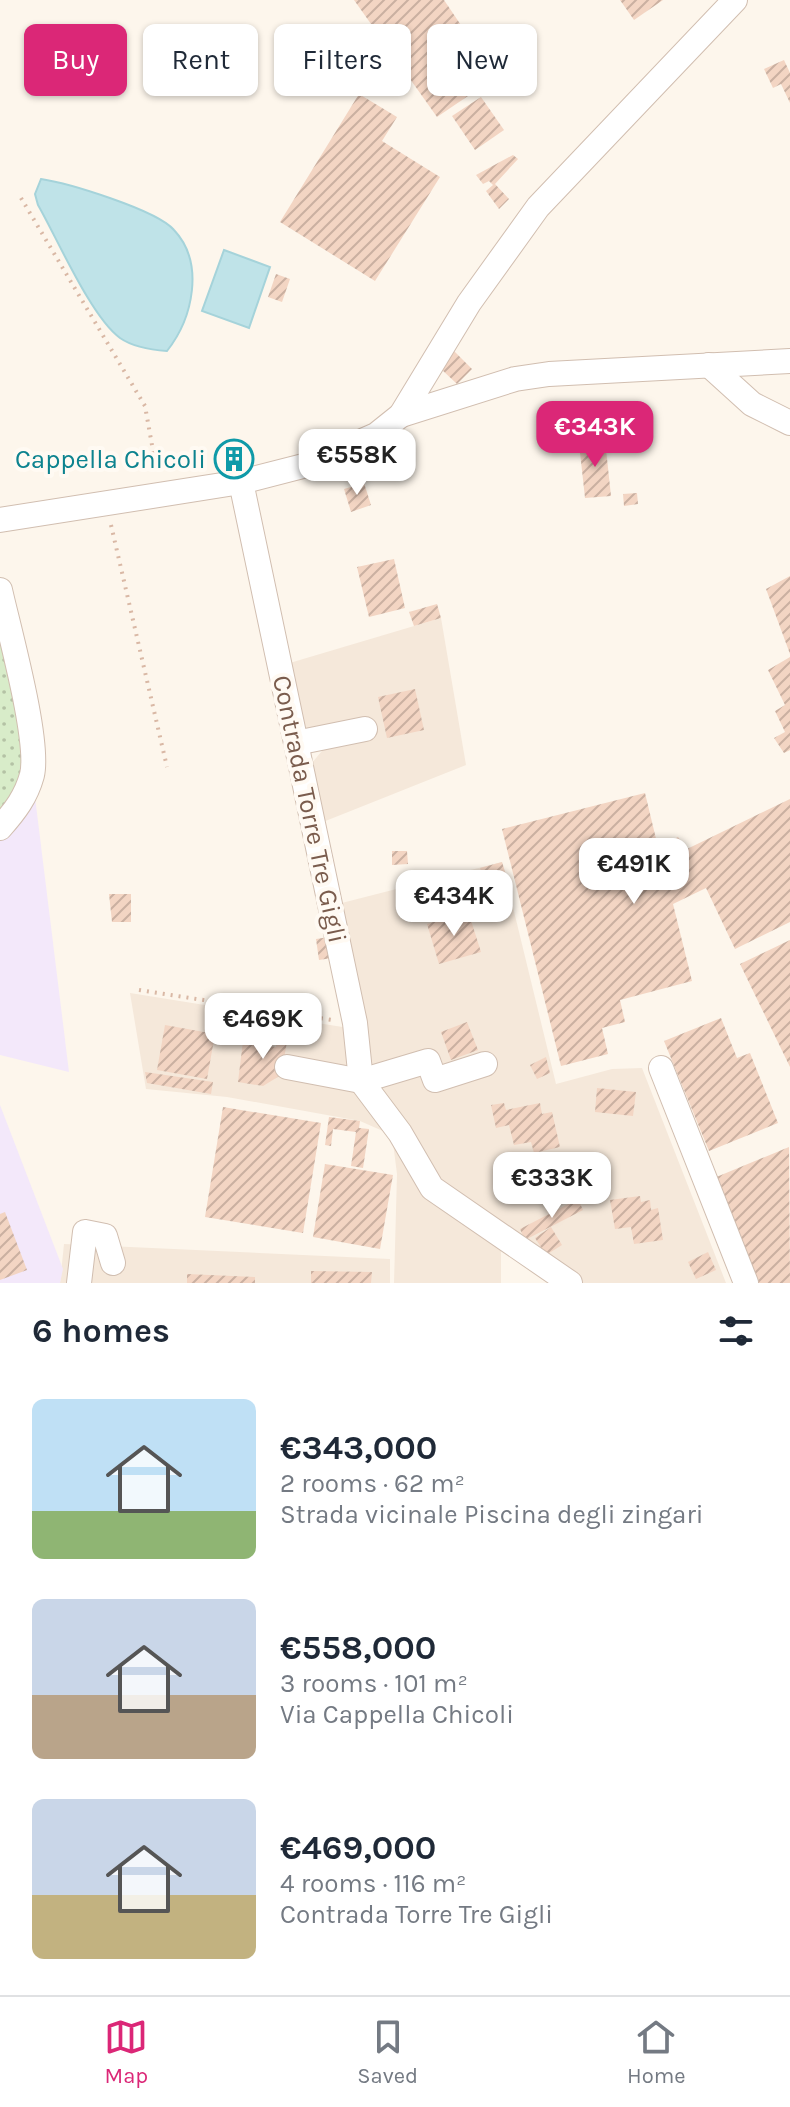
<!DOCTYPE html>
<meta charset="utf-8">
<style>
body{margin:0;font-family:Karla,sans-serif;background:#f2f2f3;color:#1f2937;height:100vh;display:flex;flex-direction:column;font-size:30px;white-space:nowrap}
*{box-sizing:border-box;margin:0}
p{font-size:26px;color:#747a83}
.icon{flex:none;width:44px;height:44px;fill:none;stroke:currentColor;stroke-width:2;stroke-linecap:round;stroke-linejoin:round}
.map{position:relative;height:1283px;overflow:hidden}
.drawer{display:flex;flex-direction:column;background:#fff;flex:1}
.drawer>*{flex:none}
.hud{position:absolute;left:24px;top:24px;width:742px;height:72px;display:flex;gap:16px}
.price{position:absolute;translate:-50% -68px;padding:0 18px;border-radius:16px;background:#fff;color:#222;font-size:26px;line-height:52px;filter:drop-shadow(0 2px 4px #0008)}
.price::after{content:'';position:absolute;left:50%;top:48px;width:24px;height:18px;margin-left:-12px;background:inherit;clip-path:polygon(0 0,100% 0,50% 100%)}
.price.selected{background:#db2777;color:#fff}
ul{padding:0;list-style:none}
li{display:flex;align-items:center;gap:24px;height:200px;padding:0 32px}
li span{display:grid;place-items:center;flex:none;width:224px;height:160px;border-radius:12px;color:#555}
li>.icon{margin-inline-start:auto}
span .icon{width:96px;height:96px;fill:#fffc;stroke-width:1}
li b{font-size:34px}
h2{display:flex;justify-content:space-between;align-items:center;height:96px;padding:0 32px;font-size:34px}
.pill{padding:0 28px;border-radius:12px;background:#fff;box-shadow:0 2px 6px #0004;font-size:28px;line-height:72px}
.pill.selected{background:#db2777;color:#fff}
.dock{display:flex;justify-content:space-around;align-items:center;height:112px;border-top:2px solid #e0e1e3;background:#fff;font-size:22px;color:#747a83}
.dock a{display:grid;justify-items:center;gap:4px}
.dock .selected{color:#db2777}
.map>svg:first-child{display:block}
.residential{fill:#f5e8da}
.education{fill:#f3e8fa}
.garden{fill:url(#garden-dots)}
.water{fill:#bfe3e8;stroke:#a5d3da;stroke-width:2}
.building{fill:url(#building-hatch)}
.lines{fill:none;stroke-linecap:round;stroke-linejoin:round}
.minor-casing{stroke:#d1beb0;stroke-width:26}
.path{stroke:#d9b8a5;stroke-width:4;stroke-dasharray:2 6;stroke-linecap:butt}
.minor{stroke:#fff;stroke-width:24}
.labels{text-anchor:middle;stroke-width:8;stroke-linejoin:round;paint-order:stroke}
.culture-label{font-size:26px;fill:#0d838f;stroke:#fffaf3;text-anchor:end}
.street-label{font-size:26px;fill:#7a5c4d;stroke:#fffaf3}
</style>
<div class="map">
<svg width="790" height="1283" viewBox="0 0 790 1283">
<defs>
<pattern id="garden-dots" width="8" height="8" patternUnits="userSpaceOnUse" patternTransform="scale(2)"><rect width="8" height="8" fill="#d8ecc9"/><path d="M2 2h.1M6 6h.1" fill="none" stroke="#b4c2a5" stroke-width="1.8" stroke-linecap="round"/></pattern>
<pattern id="building-hatch" width="6" height="6" patternUnits="userSpaceOnUse" patternTransform="scale(2)"><rect width="6" height="6" fill="#f3d5c3"/><path d="M-1 1l2-2M0 6l6-6M5 7l2-2" fill="none" stroke="#cab0a1"/></pattern>
</defs>
<rect width="100%" height="100%" fill="#fdf6ec"/>
<g class="residential">
<polygon points="441,618 466,765 323,822 311,764 322,751 319,733 296,725 283,665"/>
<polygon points="502,862 556,1084 612,1069 642,1068 726,1283 570,1283 501,1237 501,1283 394,1283 397,1174 392,1135 360,1121 227,1097 146,1089 130,993 355,1029 330,906"/>
<polygon points="64,1244 390,1259 390,1283 60,1283"/>
</g>
<g class="education">
<polygon points="32,773 69,1072 0,1055 0,828"/>
<polygon points="0,1105 63,1269 60,1283 0,1283"/>
</g>
<polygon class="garden" points="0,590 33,744 0,828"/>
<g class="water">
<path d="M41,179c27,4 116,31 133,51 31,33 19,88 -7,121 -15,-1 -34,-4 -47,-13 -29,-21 -63,-100 -82,-133l-3,-11z"/>
<polygon points="224,250 270,267 249,328 202,311"/>
</g>
<g class="building">
<polygon points="354,0 444,0 496,77 437,117"/>
<polygon points="620,0 663,0 634,20"/>
<polygon points="784,60 790,73 790,103 781,84 773,88 764,69"/>
<polygon points="359,94 397,117 382,141 440,177 375,281 280,222"/>
<polygon points="481,97 504,130 475,150 452,116"/>
<polygon points="513,155 518,159 495,184 509,199 499,209 486,191 493,185 489,181 483,184 476,175"/>
<polygon points="276,274 290,279 282,302 268,297"/>
<polygon points="452,349 472,369 457,384 440,368"/>
<polygon points="605,440 611,496 585,498 579,443"/>
<polygon points="244,449 247,466 225,470 221,453"/>
<polygon points="372,451 373,454 380,453 383,465 368,468 367,463 359,465 357,454"/>
<polygon points="364,483 371,505 351,512 344,489"/>
<polygon points="637,493 638,504 624,506 623,494"/>
<polygon points="394,559 405,608 369,617 357,567"/>
<polygon points="790,576 790,654 766,589"/>
<polygon points="437,604 441,618 414,626 409,612"/>
<polygon points="790,657 790,750 784,753 774,738 785,732 775,711 785,705 768,670"/>
<polygon points="415,689 424,730 387,738 378,697"/>
<polygon points="645,793 658,847 678,837 687,849 790,799 790,922 735,949 706,888 673,904 692,981 620,1000 625,1022 602,1028 608,1054 561,1066 502,829"/>
<polygon points="392,851 407,851 408,864 392,865"/>
<polygon points="502,862 508,881 486,887 480,868"/>
<polygon points="109,894 131,894 131,922 112,922"/>
<polygon points="468,911 481,952 439,964 427,924"/>
<polygon points="329,937 332,958 319,960 316,939"/>
<polygon points="790,940 790,1067 740,964"/>
<polygon points="721,1018 737,1058 750,1053 778,1123 709,1151 664,1041"/>
<polygon points="467,1022 478,1050 451,1060 441,1032"/>
<polygon points="165,1025 215,1034 207,1079 157,1070"/>
<polygon points="279,1029 289,1031 281,1075 263,1086 238,1082 243,1041 276,1047"/>
<polygon points="546,1057 550,1073 537,1079 530,1065"/>
<polygon points="145,1072 213,1082 211,1094 147,1083"/>
<polygon points="597,1088 636,1092 633,1116 595,1112"/>
<polygon points="504,1103 506,1110 540,1103 542,1114 552,1112 560,1147 534,1153 531,1142 514,1145 509,1125 496,1128 491,1105"/>
<polygon points="223,1107 321,1123 303,1233 205,1217"/>
<polygon points="329,1117 360,1121 359,1128 369,1129 363,1168 351,1166 356,1132 333,1129 331,1146 325,1145"/>
<polygon points="789,1147 790,1283 757,1283 714,1178"/>
<polygon points="325,1164 393,1175 380,1249 313,1237"/>
<polygon points="640,1196 641,1202 650,1200 651,1210 658,1208 663,1240 634,1244 631,1227 615,1229 610,1200"/>
<polygon points="578,1199 583,1210 525,1240 520,1229"/>
<polygon points="5,1212 27,1270 0,1280 0,1214"/>
<polygon points="551,1227 562,1245 546,1255 535,1238"/>
<polygon points="708,1252 716,1270 696,1279 688,1262"/>
<polygon points="311,1271 372,1272 371,1283 311,1283"/>
<polygon points="187,1274 255,1277 255,1283 187,1283"/>
</g>
<g class="lines">
<g class="minor-casing">
<g id="minor">
<polyline points="709,365 752,404 790,423"/>
<polyline points="401,415 515,379 549,374 790,361"/>
<polyline points="241,482 355,1023 361,1081 400,1133 432,1188 570,1283"/>
<polyline points="0,520 241,482 307,465 376,435 401,415 469,303 538,207 735,0"/>
<path d="M0,590c9,40 40,151 32,185 -6,22 -17,36 -32,53"/>
<polyline points="296,743 365,729"/>
<polyline points="287,1067 361,1081 428,1061 435,1080 485,1064"/>
<polyline points="661,1068 746,1283"/>
<polyline points="79,1283 85,1232 105,1236 113,1263"/>
</g>
</g>
<g class="path">
<polyline points="21,198 145,406 157,473"/>
<polyline points="111,525 167,767"/>
<polyline points="139,990 332,1020"/>
</g>
<use href="#minor" class="minor"/>
</g>
<defs>
<g id="building-ring" transform="scale(2)"><circle r="9.5" fill="#fffaf3" stroke="#0f9aa8" stroke-width="1.5"/><path d="M-4-6H4V6H1V3H-1V6H-4ZM-2.5-4.3h1.7v1.8h-1.7ZM.8-4.3h1.7v1.8H.8ZM-2.5-1h1.7V.8h-1.7ZM.8-1h1.7V.8H.8Z" fill="#0f9aa8"/></g>
</defs>
<g fill-rule="evenodd">
<use href="#building-ring" x="234" y="459"/>
</g>
<g class="labels">
<g class="culture-label">
<text x="206" y="468">Cappella Chicoli</text>
</g>
<g class="street-label">
<text transform="translate(310 809) rotate(78)" y="9">Contrada Torre Tre Gigli</text>
</g>
</g>
</svg>
<b class="price selected" style="left:595px;top:469px">€343K</b>
<b class="price" style="left:357px;top:497px">€558K</b>
<b class="price" style="left:634px;top:906px">€491K</b>
<b class="price" style="left:454px;top:938px">€434K</b>
<b class="price" style="left:263px;top:1061px">€469K</b>
<b class="price" style="left:552px;top:1220px">€333K</b>
<div class="hud">
<a class="pill selected">Buy</a>
<a class="pill">Rent</a>
<a class="pill">Filters</a>
<a class="pill">New</a>
</div>
</div>
<section class="drawer">
<h2>6 homes<svg class="icon" aria-label="filters" viewBox="0 0 24 24"><path d="M4 7h16M4 17h16"/><circle cx="9" cy="7" r="2"/><circle cx="15" cy="17" r="2"/></svg></h2>
<ul>
<li><span style="background:linear-gradient(#bfe0f5 70%,#8fb573 0)"><svg class="icon" aria-label="home" viewBox="0 0 24 24"><path d="M3 11l9-7 9 7M6 9v11h12V9"/></svg></span><div><b>€343,000</b><p>2 rooms · 62 m²</p><p>Strada vicinale Piscina degli zingari</p></div></li>
<li><span style="background:linear-gradient(#c9d6e8 60%,#b9a48a 0)"><svg class="icon" aria-label="home" viewBox="0 0 24 24"><path d="M3 11l9-7 9 7M6 9v11h12V9"/></svg></span><div><b>€558,000</b><p>3 rooms · 101 m²</p><p>Via Cappella Chicoli</p></div></li>
<li><span style="background:linear-gradient(#c9d6e8 60%,#c2b280 0)"><svg class="icon" aria-label="home" viewBox="0 0 24 24"><path d="M3 11l9-7 9 7M6 9v11h12V9"/></svg></span><div><b>€469,000</b><p>4 rooms · 116 m²</p><p>Contrada Torre Tre Gigli</p></div></li>
</ul>
</section>
<nav class="dock">
<a class="selected"><svg class="icon" aria-label="map" viewBox="0 0 24 24"><path d="M3 6l6-2 6 2 6-2v14l-6 2-6-2-6 2zM9 4v14M15 6v14"/></svg>Map</a>
<a><svg class="icon" aria-label="saved" viewBox="0 0 24 24"><path d="M7 4h10v16l-5-4-5 4z"/></svg>Saved</a>
<a><svg class="icon" aria-label="home" viewBox="0 0 24 24"><path d="M3 11l9-7 9 7M6 9v11h12V9"/></svg>Home</a>
</nav>
